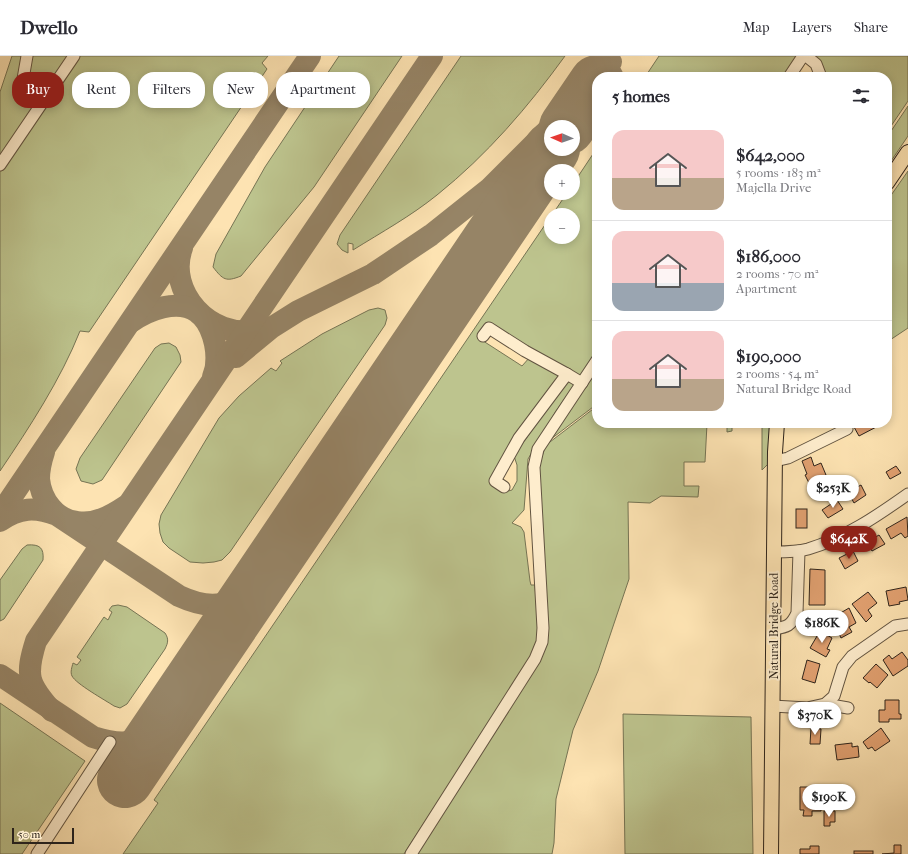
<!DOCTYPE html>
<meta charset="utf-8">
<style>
body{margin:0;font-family:"IM FELL French Canon",serif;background:#f7f7f7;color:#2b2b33;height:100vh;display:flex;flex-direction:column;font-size:15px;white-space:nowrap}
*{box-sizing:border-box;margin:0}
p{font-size:13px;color:#7c7c81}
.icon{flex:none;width:22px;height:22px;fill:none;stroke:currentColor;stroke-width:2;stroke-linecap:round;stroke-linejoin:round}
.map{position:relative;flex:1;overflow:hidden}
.panel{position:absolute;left:592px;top:16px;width:300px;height:356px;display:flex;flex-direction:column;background:#fff;border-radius:16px;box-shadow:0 2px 10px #0003}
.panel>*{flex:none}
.banner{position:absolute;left:12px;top:16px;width:380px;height:36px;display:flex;gap:8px}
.needle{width:26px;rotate:272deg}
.buttons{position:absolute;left:544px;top:64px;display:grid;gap:8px}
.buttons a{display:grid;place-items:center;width:36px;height:36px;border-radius:50%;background:#fff;box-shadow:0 2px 10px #0003;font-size:20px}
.scale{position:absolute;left:12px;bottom:10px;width:62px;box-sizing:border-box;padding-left:4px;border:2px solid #2e241b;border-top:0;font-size:11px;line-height:14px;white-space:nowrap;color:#2e241b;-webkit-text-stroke:3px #feedcd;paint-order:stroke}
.price{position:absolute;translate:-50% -34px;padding:0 9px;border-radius:14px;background:#fff;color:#222;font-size:13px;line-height:26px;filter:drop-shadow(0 1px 2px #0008)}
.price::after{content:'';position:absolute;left:50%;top:24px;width:12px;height:9px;margin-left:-6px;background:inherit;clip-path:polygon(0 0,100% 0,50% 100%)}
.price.current{background:#8f2418;color:#fff}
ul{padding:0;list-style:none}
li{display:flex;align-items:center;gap:12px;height:100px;padding:0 20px}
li+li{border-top:1px solid #e1e1e2}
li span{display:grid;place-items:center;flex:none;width:112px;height:80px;border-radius:12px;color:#555}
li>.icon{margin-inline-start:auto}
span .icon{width:48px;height:48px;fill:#fffc;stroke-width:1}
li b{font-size:17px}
h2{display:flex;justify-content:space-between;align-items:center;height:48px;padding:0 20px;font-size:17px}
.pill{padding:0 14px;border-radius:16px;background:#fff;box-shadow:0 2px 10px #0003;font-size:14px;line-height:36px}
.pill.current{background:#8f2418;color:#fff}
header{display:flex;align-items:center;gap:24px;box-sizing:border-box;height:56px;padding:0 20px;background:#fff;border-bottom:1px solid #e1e1e2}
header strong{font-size:19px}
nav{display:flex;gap:22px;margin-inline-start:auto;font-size:14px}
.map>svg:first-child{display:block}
.green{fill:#bdc48e;stroke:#767454}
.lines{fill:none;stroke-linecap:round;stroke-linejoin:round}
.taxiway{stroke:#968466;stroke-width:22}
.runway{stroke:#968466;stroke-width:56}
.building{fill:#e2a171;stroke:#2e241b}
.minor-casing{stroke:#625441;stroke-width:13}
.major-casing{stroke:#2e241b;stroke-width:16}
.minor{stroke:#feedcd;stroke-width:11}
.major{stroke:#fde3b2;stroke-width:14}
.labels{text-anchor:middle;stroke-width:4;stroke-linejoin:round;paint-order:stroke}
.street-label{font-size:12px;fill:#2e241b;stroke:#feedcd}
</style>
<header>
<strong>Dwello</strong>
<nav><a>Map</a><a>Layers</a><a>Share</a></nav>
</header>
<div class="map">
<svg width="908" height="798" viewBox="0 0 908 798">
<rect width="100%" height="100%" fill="#fde3b2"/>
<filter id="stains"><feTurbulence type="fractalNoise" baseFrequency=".005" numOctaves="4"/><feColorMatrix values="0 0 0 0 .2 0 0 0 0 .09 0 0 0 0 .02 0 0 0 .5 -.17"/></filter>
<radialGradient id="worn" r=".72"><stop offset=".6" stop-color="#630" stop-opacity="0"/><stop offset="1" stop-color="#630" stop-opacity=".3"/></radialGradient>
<g class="green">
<polygon points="12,0 22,0 32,40 27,47 33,53 0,102 0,36"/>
<path d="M31,0h37l-19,28 -8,-4 -4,7c-13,-10 -8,-16 -6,-31z"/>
<path d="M78,0h190l-6,7 5,6 -178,263 -9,-1c-19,48 -51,97 -80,140v-300z"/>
<path d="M339,0h63l-88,131 -73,89c-15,6 -18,4 -28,-9l3,-13 49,-87z"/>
<path d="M461,0h104c-37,51 -78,99 -128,139 -26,21 -55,37 -84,55v-6l-5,-1v10l-6,-3 -5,-6 3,-9z"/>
<polygon points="659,0 799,0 784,21 645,21"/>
<polygon points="814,0 908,0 908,45 887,76 887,21 823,21"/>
<polygon points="908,50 908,80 887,111 887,81"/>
<polygon points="597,92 597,295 582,318 576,320 488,267 477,281 522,310 530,301 562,319 504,401 490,426 504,436 512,434 517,425 517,409 514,400 556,339 568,325 575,328 556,355 528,403 524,454 512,467 521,471 524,476 530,525 531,529 535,529 538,572 537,585 530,602 404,798 123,798 158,747 154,744 551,160 551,181 573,181 573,159 552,159 567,137 573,137 573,128"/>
<polygon points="908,115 908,272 887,286 887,145"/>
<polygon points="378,252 385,254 387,262 385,269 230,496 222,504 214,506 203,507 190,506 169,492 163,486 160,477 159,468 161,459 219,362 239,340 271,312 276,315 282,307 280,305 322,278 369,254"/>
<polygon points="169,287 176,291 180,299 181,306 102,424 93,428 81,425 76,413 80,402 155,292 161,288"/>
<polygon points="597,311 597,348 551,383"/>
<polygon points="597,350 597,367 732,367 732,375 727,376 727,368 707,368 705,406 684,406 684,430 699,430 698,441 661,440 650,447 628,446 629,523 598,615 573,674 556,743 554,787 552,798 417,798 542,597 539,409 546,389"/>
<polygon points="762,367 771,367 768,408 762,414"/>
<path d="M27,489c13,-1 17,3 16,15l-39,59 -4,2v-41l22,-31z"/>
<path d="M118,549l9,2 38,26c4,6 3,10 0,16l-38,55 -7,4 -6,-2c-9,-6 -38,-22 -42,-30 -2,-4 0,-9 1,-13l4,2 4,-5 -4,-3 27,-40 4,3 4,-8 -3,-2 3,-4z"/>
<polygon points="0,647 85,705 22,798 0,798"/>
<polygon points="623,658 751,661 753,798 625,798"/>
</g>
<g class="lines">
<g class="taxiway">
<path d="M182,192c-16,44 29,92 74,82"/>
<path d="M131,266c17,-12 47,-24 66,-10 15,10 21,36 19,53 0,4 -2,8 -3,12"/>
<polyline points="236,301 271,272 298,255 373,218 431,179 490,132 544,78 611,6"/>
<path d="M44,396c-3,9 -5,18 -5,27 2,21 17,41 38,43 18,3 34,-6 49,-16"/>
<polyline points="0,458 310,0"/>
<path d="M0,465c19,-14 36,-14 57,-6l122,81c37,17 53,9 82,-18"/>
<path d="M0,619l93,62c33,10 41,7 70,-13"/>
<path d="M52,655c-24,-27 -27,-35 -16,-70l396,-585"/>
</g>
<g class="runway">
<polyline points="567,71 597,27"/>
<polyline points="125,724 552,93"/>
</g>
</g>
<g class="building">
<polygon points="862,367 881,367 882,368 859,380 854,371"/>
<polygon points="811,401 814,410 821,407 826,419 809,427 805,419 807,418 802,405"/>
<polygon points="896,410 901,417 890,423 886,416"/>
<polygon points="861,429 866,439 854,447 848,436"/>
<polygon points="837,444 843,453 828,462 822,454"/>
<rect x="796" y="453" width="11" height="19"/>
<polygon points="907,461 908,480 905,482 901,477 891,483 886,473"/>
<polygon points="879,479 885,488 872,495 867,486"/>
<polygon points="853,495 858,505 845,513 839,502"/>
<polygon points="810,513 825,514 825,549 809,549"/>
<polygon points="906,531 908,544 899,546 900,548 889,550 886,535"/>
<polygon points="868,536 877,547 868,554 872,560 866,566 852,548"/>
<polygon points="849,552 856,567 849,571 852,576 841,582 832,562"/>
<polygon points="820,575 832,582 827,593 830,594 826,601 810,592"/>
<polygon points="902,596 908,604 908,610 893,620 883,604 889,599 892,603"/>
<polygon points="807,604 820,608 815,627 802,623"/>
<polygon points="876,608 888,619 877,632 870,626 869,627 863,622"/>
<polygon points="885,644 899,644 899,658 901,658 901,663 889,663 889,666 879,666 879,654 885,654"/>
<polygon points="811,672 821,673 820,688 810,688"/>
<polygon points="881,672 890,685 875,695 872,691 868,693 863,686"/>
<polygon points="852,687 852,691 858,690 859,701 837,704 835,689"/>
<polygon points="800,731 822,731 822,737 832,737 832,744 821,744 821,755 812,755 812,760 803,760 804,754 800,754"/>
<polygon points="824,755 835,755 835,766 830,766 830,770 824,770"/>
<polygon points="894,789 901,789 901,798 882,798 894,797"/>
<polygon points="810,790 819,790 819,798 800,798 800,793 810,793"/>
<rect x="854" y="795" width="19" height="3"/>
</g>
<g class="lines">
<g class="minor-casing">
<g id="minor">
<polyline points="27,0 23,23 31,33 46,42"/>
<polyline points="806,0 816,8 821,21"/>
<polyline points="789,21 803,0"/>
<polyline points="0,109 74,0"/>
<polyline points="483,280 489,272 525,295 567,318"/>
<polyline points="775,405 788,402 847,373"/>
<polyline points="504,431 495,425 519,382 567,318 582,327"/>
<path d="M774,496c12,0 23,0 34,-3 37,-11 69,-33 100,-55"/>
<path d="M774,573c13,-2 17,-3 23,-16l2,-62"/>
<polyline points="825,648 848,652"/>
<polyline points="773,650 807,652 825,648 834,640 843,611 852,600 895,570 908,568"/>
<polyline points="37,798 110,686"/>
<polyline points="411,798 535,603 542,586 543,572 534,411 538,393 597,304"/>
</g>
</g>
<g class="major-casing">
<g id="major">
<polyline points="887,127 908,96"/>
<polyline points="771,798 775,396 777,367"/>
</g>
</g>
<use href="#minor" class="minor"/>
<use href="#major" class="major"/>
</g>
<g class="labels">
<g class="street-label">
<text transform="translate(774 570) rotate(-90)" y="4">Natural Bridge Road</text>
</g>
</g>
<rect width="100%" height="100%" filter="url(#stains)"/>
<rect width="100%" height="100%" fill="url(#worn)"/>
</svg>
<div class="buttons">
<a><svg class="needle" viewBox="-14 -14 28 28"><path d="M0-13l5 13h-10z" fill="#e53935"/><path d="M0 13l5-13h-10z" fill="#7c7c81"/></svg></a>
<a>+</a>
<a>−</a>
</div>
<div class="scale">50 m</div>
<b class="price" style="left:833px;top:453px">$253K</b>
<b class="price current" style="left:849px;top:504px">$642K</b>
<b class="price" style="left:822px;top:588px">$186K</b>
<b class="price" style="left:815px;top:680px">$370K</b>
<b class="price" style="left:829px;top:762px">$190K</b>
<div class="banner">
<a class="pill current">Buy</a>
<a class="pill">Rent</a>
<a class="pill">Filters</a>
<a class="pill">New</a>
<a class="pill">Apartment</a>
</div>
<section class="panel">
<h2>5 homes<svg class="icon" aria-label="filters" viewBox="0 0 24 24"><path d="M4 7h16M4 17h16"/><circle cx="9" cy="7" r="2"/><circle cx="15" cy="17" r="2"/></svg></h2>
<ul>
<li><span style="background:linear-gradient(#f6c9c9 60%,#b9a48a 0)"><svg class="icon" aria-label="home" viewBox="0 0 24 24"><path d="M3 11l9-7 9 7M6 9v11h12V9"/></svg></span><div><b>$642,000</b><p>5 rooms · 183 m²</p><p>Majella Drive</p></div></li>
<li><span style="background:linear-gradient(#f6c9c9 65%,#9aa5b1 0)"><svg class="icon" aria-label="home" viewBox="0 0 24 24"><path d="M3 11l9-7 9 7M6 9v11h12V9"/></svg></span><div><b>$186,000</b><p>2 rooms · 70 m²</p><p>Apartment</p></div></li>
<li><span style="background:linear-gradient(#f6c9c9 60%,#b9a48a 0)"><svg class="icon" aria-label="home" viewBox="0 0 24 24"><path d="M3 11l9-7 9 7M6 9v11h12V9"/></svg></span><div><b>$190,000</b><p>2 rooms · 54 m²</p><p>Natural Bridge Road</p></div></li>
</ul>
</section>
</div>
